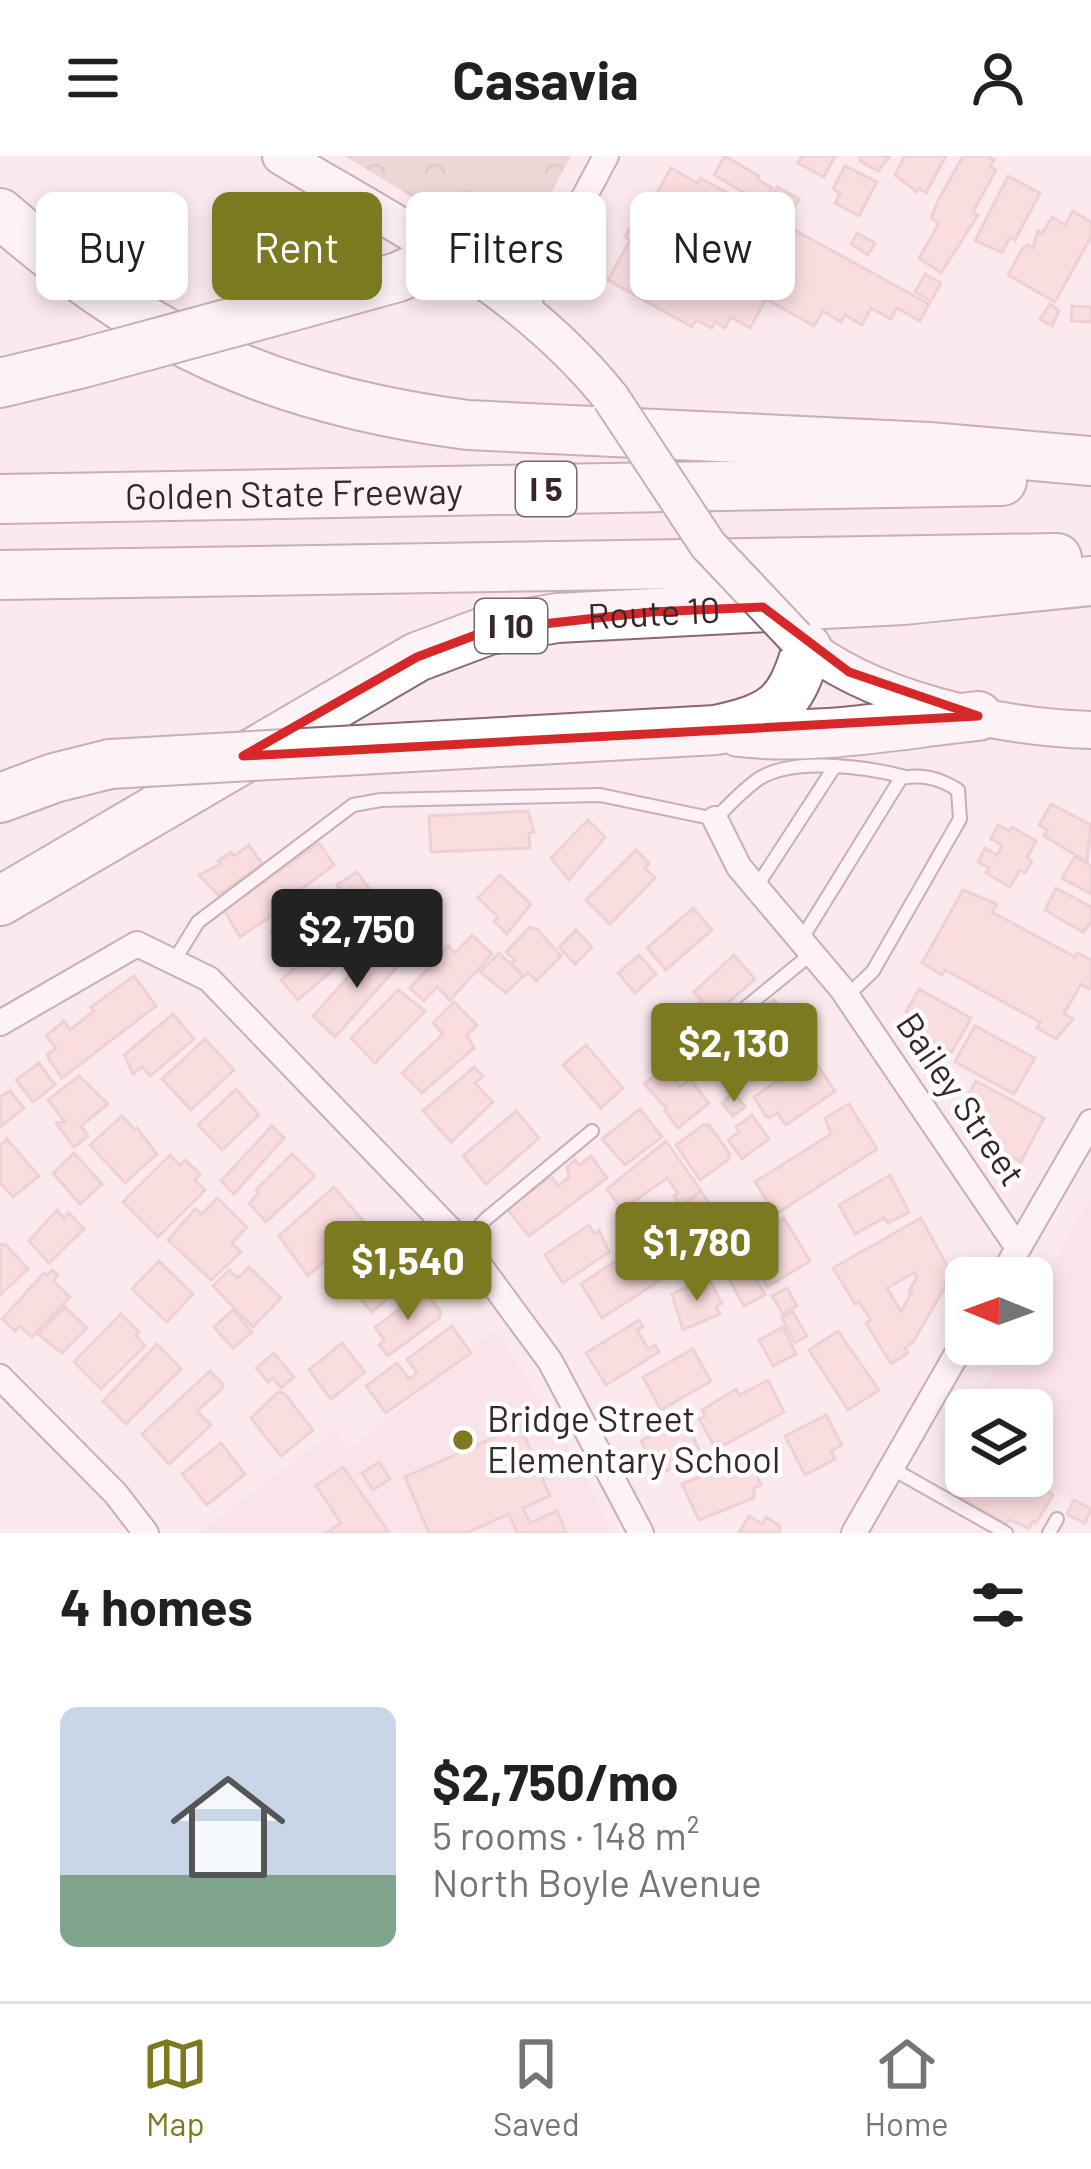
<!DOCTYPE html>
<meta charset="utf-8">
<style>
body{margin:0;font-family:Barlow,sans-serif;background:#f6f6f6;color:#202124;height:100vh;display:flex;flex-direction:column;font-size:45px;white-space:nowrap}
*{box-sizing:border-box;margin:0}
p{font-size:39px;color:#757577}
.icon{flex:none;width:66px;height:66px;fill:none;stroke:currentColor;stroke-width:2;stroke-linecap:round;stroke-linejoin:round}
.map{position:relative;height:1377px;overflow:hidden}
.side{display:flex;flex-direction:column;background:#fff;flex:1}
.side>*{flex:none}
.hud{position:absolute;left:36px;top:36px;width:1020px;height:108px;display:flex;gap:24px}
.needle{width:78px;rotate:271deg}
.tools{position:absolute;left:945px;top:1101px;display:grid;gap:24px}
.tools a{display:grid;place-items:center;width:108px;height:108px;border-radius:18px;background:#fff;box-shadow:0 6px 18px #0003;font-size:60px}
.price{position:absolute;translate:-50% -102px;padding:0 27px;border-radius:12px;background:#7c7a21;color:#fff;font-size:39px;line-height:78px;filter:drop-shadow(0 3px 6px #0008)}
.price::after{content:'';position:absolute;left:50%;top:72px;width:36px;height:27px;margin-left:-18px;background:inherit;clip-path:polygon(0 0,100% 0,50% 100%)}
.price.selected{background:#222;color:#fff}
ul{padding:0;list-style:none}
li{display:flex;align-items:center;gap:36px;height:300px;padding:0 60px}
li span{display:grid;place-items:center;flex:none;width:336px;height:240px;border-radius:18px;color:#555}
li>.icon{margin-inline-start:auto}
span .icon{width:144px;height:144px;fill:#fffc;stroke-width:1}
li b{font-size:51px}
h2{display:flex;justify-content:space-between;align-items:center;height:144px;padding:0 60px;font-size:51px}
.chip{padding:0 42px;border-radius:18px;background:#fff;box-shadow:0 6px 18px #0003;font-size:42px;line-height:108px}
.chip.selected{background:#7c7a21;color:#fff}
header{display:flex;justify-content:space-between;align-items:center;height:156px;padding:0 60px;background:#fff;font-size:54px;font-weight:700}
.menu{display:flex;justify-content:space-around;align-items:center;height:168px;border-top:3px solid #e0e0e0;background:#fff;font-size:33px;color:#757577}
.menu a{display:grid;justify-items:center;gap:6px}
.menu .selected{color:#7c7a21}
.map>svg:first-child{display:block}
.built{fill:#fadce5}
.park{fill:url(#park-crowns)}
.pitch{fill:#dbc1b7}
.building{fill:#f8cecd;stroke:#deb3b2;stroke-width:3;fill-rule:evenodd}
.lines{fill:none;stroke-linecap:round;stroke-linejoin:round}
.lane-casing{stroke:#8c6773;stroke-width:16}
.street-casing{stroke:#8c6773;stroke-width:28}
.secondary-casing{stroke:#8c6773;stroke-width:40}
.highway-casing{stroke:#8c6773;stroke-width:52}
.lane{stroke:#fff;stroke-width:12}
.street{stroke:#fff;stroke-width:24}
.secondary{stroke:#fff;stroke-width:36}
.highway{stroke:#fff;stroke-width:48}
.secondary-bridge-casing{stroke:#8c6773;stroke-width:40;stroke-linecap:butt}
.highway-bridge-casing{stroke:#8c6773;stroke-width:52;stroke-linecap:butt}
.secondary-bridge{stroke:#fff;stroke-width:36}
.highway-bridge{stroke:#fff;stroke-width:48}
.marked{fill:none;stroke:#d62828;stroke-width:9;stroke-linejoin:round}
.poi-dot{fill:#7c7a21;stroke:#fff;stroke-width:4.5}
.labels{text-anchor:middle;stroke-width:9;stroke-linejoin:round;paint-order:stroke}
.shield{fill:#fff;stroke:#73686b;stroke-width:3}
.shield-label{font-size:33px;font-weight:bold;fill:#37272c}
.street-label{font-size:36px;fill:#37272c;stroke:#fff}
.poi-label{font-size:36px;fill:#37272c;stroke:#fff;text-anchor:start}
</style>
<header><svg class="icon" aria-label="menu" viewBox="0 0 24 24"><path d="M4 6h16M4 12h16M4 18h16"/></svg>Casavia<svg class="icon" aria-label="person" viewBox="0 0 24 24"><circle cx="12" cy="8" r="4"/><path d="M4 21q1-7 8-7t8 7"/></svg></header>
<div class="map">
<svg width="1091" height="1377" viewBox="0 0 1091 1377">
<defs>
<pattern id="park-crowns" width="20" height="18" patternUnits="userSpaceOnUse" patternTransform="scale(3)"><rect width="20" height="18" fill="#dbc1b7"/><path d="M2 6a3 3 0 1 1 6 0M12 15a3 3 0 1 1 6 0" fill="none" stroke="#bda69e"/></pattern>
</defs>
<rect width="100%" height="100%" fill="#fbe9ee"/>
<g class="built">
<polygon points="1091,1040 1091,1357 1031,1320 1032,1254 970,1254 1007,1188 1032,1188 1032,1144"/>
<polygon points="496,1173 585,1318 612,1377 198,1377 336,1274 350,1293"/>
</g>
<polygon class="park" points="345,0 571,0 515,104"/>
<polygon class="pitch" points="438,0 551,0 524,49"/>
<g class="building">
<polygon points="725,0 759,20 757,23 772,32 763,48 714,19"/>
<polygon points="802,0 835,0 824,21 798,7"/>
<polygon points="861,0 890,0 878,15 860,5"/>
<polygon points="905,0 946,0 926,37 919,32 917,36 895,19"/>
<polygon points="963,0 987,0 994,4 990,10 996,14 973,56 978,59 941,117 919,102 939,67 931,62 939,43"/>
<polygon points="845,10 877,26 859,60 835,47 840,37 833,33"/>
<path d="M671,12l26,15 3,-5 229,126 -9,17 -23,-13 -6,11 -20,-11 -9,17 -17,-10 -4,7 -18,-11 -9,15 -48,-27 -16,29 -19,-11 -6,11 -10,-6 -3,6 -16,-8 -4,7 -84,-47 22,-40 -5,-3 7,-12 5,3zM685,91l37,20 -14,26 -37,-20z"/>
<polygon points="1008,20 1040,37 1015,84 1010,81 1002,96 975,85"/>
<polygon points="777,31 799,43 788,62 767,50"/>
<polygon points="1073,55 1091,66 1091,81 1055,146 1008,119 1023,92 1027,89 1033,92 1038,75 1042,78 1052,61 1065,69"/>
<polygon points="857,77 875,87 868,99 851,88"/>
<polygon points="925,118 941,127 931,145 915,136"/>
<polygon points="1050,148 1059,155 1052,170 1040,163"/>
<polygon points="1072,150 1091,151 1091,166 1071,165"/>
<polygon points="1051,648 1091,669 1087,706 1044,680 1047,674 1039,669"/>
<polygon points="528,655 534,676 529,677 530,692 431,696 429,660"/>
<polygon points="588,664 605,681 569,724 551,702"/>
<polygon points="998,669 1010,675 1012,671 1036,685 1027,702 1032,705 1025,717 1020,714 1010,731 986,717 989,712 978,706 985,692 997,699 1002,689 991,683"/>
<polygon points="319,687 334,709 295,738 298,742 240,781 224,754"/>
<polygon points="249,689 262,708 218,739 199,719 221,708 218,705 231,696 234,700"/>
<polygon points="636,694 649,707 645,712 655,722 610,768 586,744"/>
<polygon points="1075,701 1091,710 1091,738 1062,722"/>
<polygon points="357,716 372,737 352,751 337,729"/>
<polygon points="500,719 531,748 507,778 494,765 498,761 478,742"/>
<polygon points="1056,732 1091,751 1091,766 1083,776 1045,754"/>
<polygon points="963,734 997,748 992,756 1075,801 1077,797 1091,804 1091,830 1089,833 1081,828 1064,858 1073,863 1056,883 1037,872 1040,866 945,814 942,819 922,807"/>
<polygon points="326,735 335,742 332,743 339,752 347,746 350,750 288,798 271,775 312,745 310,742 317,736 320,739"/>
<polygon points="370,747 393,773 374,789 370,784 357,795 339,774"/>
<polygon points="693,752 712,774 666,814 647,792"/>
<polygon points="530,771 538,774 561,800 536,825 528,816 524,820 511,807 515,804 506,796"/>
<polygon points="576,774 592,791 575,808 559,791"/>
<polygon points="472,779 492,798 450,844 437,831 424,845 410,832 448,790 455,797"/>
<polygon points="331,781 348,801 298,844 281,824"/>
<polygon points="395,790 406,801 335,881 313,860 361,807 367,813 383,796 387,799"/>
<polygon points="499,797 523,820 506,837 480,816"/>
<polygon points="639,799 656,818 635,837 618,817"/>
<polygon points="734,799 755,823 695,875 683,861 702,845 694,836"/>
<polygon points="134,820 156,850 62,922 50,905 47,899 56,892 46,880 64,865 70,874 94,855 91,851"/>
<polygon points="919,833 971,862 952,896 919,878 926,867 906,856"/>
<polygon points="398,834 425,855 375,907 351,882"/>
<polygon points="774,844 800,879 753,914 751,911 746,916 721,883"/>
<polygon points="454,846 477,869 467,879 474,892 422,937 402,917 443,878 433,867"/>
<polygon points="173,858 194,883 150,920 142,911 133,918 124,899"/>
<polygon points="975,870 1035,902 1014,938 955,906"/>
<polygon points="205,883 234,914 191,954 162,923"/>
<polygon points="586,889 623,932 601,952 563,909"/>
<polygon points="812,901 835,935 786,969 777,957 770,962 765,959 754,941"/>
<polygon points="39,907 55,929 33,946 16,924"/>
<polygon points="474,911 483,920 475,927 493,946 451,986 423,955"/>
<polygon points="664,912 680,931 690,923 709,947 678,972 665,955 667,953 644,928"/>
<polygon points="79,920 108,948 81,970 88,980 74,991 56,967 65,966 48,944"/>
<polygon points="976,925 1044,962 1021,1006 1000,994 1003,987 976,972 973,966 981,951 966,943"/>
<polygon points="236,933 259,959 222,994 198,969"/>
<polygon points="10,935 24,952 0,971 0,941"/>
<polygon points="734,937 745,951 733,960 722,947"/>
<polygon points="849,948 877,993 776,1058 755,1026 831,978 825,962"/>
<polygon points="640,953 662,981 625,1009 602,983"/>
<polygon points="516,955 539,982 486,1028 463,1000"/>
<polygon points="752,959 769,983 742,1003 728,984 739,976 736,971"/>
<polygon points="122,960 135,974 137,972 157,998 125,1027 90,989"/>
<polygon points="703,969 709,969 730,998 728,1004 700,1024 676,989"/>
<polygon points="272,970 284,982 234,1038 221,1025"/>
<polygon points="7,983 39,1020 13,1041 0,1027 0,990"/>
<polygon points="666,985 701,1035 680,1050 674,1040 678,1037 667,1022 622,1054 607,1033"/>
<polygon points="74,997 102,1028 80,1048 53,1017"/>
<polygon points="292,998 315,1020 266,1066 249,1047 259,1037 256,1034"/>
<polygon points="170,999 180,1009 185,1004 200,1018 195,1024 205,1034 158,1081 123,1046"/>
<polygon points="591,1000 607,1022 529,1080 507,1053 551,1020 558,1030 569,1021 567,1011 575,1004 579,1009"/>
<polygon points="890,1019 909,1056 888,1067 884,1062 855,1078 839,1049"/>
<polygon points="334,1031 366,1068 308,1120 279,1080"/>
<polygon points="701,1035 736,1087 715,1102 690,1065 665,1087 655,1072"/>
<polygon points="217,1042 247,1071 232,1087 241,1096 211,1124 168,1084 195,1053 202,1058"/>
<polygon points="57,1054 64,1062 69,1057 84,1073 49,1107 29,1085"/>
<polygon points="784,1062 810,1105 767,1131 741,1088"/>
<path d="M921,1062l31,57 -39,67 -8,6 3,5 -17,11 -25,-41 5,-3 -12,-18 -4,2 -22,-36zM914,1117l3,4 -8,14 3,1 -11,19 -14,-23z"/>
<polygon points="589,1069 594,1078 599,1074 609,1096 563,1127 545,1099"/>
<polygon points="368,1070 381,1086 375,1092 377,1095 372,1100 369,1096 342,1121 336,1118 329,1106"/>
<polygon points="0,1088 6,1089 28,1113 0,1139"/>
<polygon points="640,1089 662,1123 602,1162 581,1128"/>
<polygon points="739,1091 765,1139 744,1150 717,1102"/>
<polygon points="393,1095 413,1122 372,1156 359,1142 364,1137 356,1128"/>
<polygon points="159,1105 193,1138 167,1166 132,1133"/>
<polygon points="249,1111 281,1142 253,1171 213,1130 229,1114 238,1122"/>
<polygon points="52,1114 58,1119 53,1125 70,1141 32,1181 20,1170 15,1175 2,1163 44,1117 47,1119"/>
<polygon points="708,1122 722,1147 716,1150 720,1158 683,1174 672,1138"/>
<polygon points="787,1132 797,1150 783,1158 772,1140"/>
<polygon points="425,1135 441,1156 439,1162 388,1200 379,1189 384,1184 375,1171"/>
<polygon points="65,1151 87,1172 62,1197 38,1178"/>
<polygon points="233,1154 252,1176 233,1192 214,1171"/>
<polygon points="793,1156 807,1180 795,1187 782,1162"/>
<polygon points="121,1158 139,1176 136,1180 145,1190 101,1233 74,1206"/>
<polygon points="639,1164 643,1171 637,1174 648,1193 655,1189 659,1196 606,1229 586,1197"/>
<polygon points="452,1170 471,1197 386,1257 366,1230 397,1207 409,1223 417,1217 407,1203"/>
<polygon points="783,1171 796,1198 773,1210 759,1184"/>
<polygon points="838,1175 879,1234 848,1254 809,1194"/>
<polygon points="342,1187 365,1216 331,1243 309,1214"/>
<polygon points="157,1188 181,1213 126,1268 103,1245"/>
<polygon points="693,1193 711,1225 661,1254 643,1221"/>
<polygon points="274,1197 294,1221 281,1232 273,1222 268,1226 256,1212"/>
<polygon points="210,1215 223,1228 222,1233 197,1255 211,1269 169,1308 142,1278"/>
<polygon points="768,1224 784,1256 721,1291 718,1286 713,1288 699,1263 705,1260 702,1254 736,1233 740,1239"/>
<polygon points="278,1236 284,1237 313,1274 281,1300 251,1262"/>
<polygon points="826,1259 842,1289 831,1295 835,1303 805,1319 785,1280"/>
<polygon points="684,1263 701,1297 658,1319 641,1285"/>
<polygon points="520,1270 550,1340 523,1352 530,1367 557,1355 566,1377 517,1377 509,1358 466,1377 429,1377 405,1321"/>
<polygon points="221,1287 245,1318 207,1349 182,1318"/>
<polygon points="748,1300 761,1329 754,1332 754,1342 699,1364 682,1328"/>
<polygon points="379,1306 390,1323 373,1334 362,1317"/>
<polygon points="966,1308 966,1320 1028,1320 1053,1339 1036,1367 1033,1365 1029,1372 1009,1364 1006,1368 955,1338 965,1321 960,1318"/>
<polygon points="343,1311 388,1375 385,1377 326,1377 341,1367 316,1330"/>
<polygon points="1074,1344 1091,1353 1085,1367 1067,1358"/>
<polygon points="749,1360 762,1368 766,1361 780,1370 779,1377 739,1377"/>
</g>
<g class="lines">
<g class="lane-casing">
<g id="lane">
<polyline points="757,730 835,610"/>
<path d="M801,784l100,-162c22,-4 38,0 57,12l2,29 -87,152 -26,25"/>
<path d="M174,805l24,-39 155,-117 28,-5 219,-5 115,24c13,-13 27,-28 42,-39 35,-24 110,-13 149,-3"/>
<polyline points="678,907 811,798"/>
<polyline points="463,1087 486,1063 592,975"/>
<polyline points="891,1312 1006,1377"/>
<polyline points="1049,1377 1057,1363"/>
</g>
</g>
<g class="street-casing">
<g id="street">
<polyline points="525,152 606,0"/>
<polyline points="715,663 739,711 842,833 1018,1092"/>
<polyline points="0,867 137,788 209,823 463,1087 550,1205 641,1377"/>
<polyline points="1001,1122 1091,966"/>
<polyline points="0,1221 116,1338 146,1377"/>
<polyline points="854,1377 966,1182"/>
</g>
</g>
<g class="secondary-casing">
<g id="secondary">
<path d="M281,0c119,71 242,132 330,242"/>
<path d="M796,482c72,62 202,89 295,92"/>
</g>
</g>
<g class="highway-casing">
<g id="highway">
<path d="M0,57c146,129 275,187 468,212l461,22 162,14"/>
<polyline points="282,153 398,121 446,99"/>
<polyline points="0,227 79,208"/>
<path id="s1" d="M0,343l1002,-18"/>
<polyline points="0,419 1057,402"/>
<path d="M739,576c78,9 161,-8 239,-16"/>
<path d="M412,591l304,-17c59,-13 74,-23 91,-82"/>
<polyline points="0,642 54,622 110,608"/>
<path id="s2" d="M0,745l417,-244 72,-27 68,-12 346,-18 188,-19"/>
</g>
</g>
<use href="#lane" class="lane"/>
<use href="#street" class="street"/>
<use href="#secondary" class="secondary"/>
<use href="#highway" class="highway"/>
<g class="secondary-bridge-casing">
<polyline id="secondary-bridge" points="611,242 708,389 796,482"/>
</g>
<g class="highway-bridge-casing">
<g id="highway-bridge">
<polyline points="79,208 282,153"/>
<polyline points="110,608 412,591"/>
</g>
</g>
<use href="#secondary-bridge" class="secondary-bridge"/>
<use href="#highway-bridge" class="highway-bridge"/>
</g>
<path d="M0 0H1091V1377H0ZM763,451l86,65 129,44 -735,40 174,-99 72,-27 162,-18z" fill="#fbe9ee" fill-opacity=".55" fill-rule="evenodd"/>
<path class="marked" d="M763,451l86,65 129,44 -735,40 174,-99 72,-27 162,-18z"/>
<circle class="poi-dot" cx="463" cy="1284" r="12"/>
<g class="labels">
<g class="shield">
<rect x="516" y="306" width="60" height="54" rx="9"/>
<rect x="475" y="443" width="72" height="54" rx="9"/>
</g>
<g class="shield-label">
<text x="546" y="345">I 5</text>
<text x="511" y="482">I 10</text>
</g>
<g class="street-label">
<text dy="13" stroke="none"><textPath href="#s1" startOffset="294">Golden State Freeway</textPath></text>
<text dy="13" stroke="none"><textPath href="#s2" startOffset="726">Route 10</textPath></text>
<text transform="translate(961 943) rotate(56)" y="13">Bailey Street</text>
</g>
<g class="poi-label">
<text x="487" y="1276">Bridge Street<tspan x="487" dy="41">Elementary School</tspan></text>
</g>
</g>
</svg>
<div class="tools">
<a><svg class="needle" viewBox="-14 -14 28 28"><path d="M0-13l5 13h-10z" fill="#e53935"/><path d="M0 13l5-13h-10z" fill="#757577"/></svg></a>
<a><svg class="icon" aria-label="layers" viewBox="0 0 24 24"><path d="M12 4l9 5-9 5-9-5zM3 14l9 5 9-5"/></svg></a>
</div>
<b class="price selected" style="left:357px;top:835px">$2,750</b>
<b class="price" style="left:734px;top:949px">$2,130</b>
<b class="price" style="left:697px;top:1148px">$1,780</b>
<b class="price" style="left:408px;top:1167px">$1,540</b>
<div class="hud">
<a class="chip">Buy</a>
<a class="chip selected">Rent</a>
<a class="chip">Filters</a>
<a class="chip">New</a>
</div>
</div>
<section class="side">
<h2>4 homes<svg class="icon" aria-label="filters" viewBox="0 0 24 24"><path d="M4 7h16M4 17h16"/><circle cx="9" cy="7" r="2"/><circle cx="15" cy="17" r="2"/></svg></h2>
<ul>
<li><span style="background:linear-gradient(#c9d6e8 70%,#7fa58c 0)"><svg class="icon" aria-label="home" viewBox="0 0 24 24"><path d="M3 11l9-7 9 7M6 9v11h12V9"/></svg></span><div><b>$2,750/mo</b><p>5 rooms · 148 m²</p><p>North Boyle Avenue</p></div></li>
</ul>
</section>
<nav class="menu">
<a class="selected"><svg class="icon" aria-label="map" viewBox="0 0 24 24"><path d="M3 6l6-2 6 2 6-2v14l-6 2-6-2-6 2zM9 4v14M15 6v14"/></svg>Map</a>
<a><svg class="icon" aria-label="saved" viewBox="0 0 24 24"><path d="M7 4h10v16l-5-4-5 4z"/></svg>Saved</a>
<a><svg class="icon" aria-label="home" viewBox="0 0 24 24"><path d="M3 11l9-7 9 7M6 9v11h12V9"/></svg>Home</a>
</nav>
